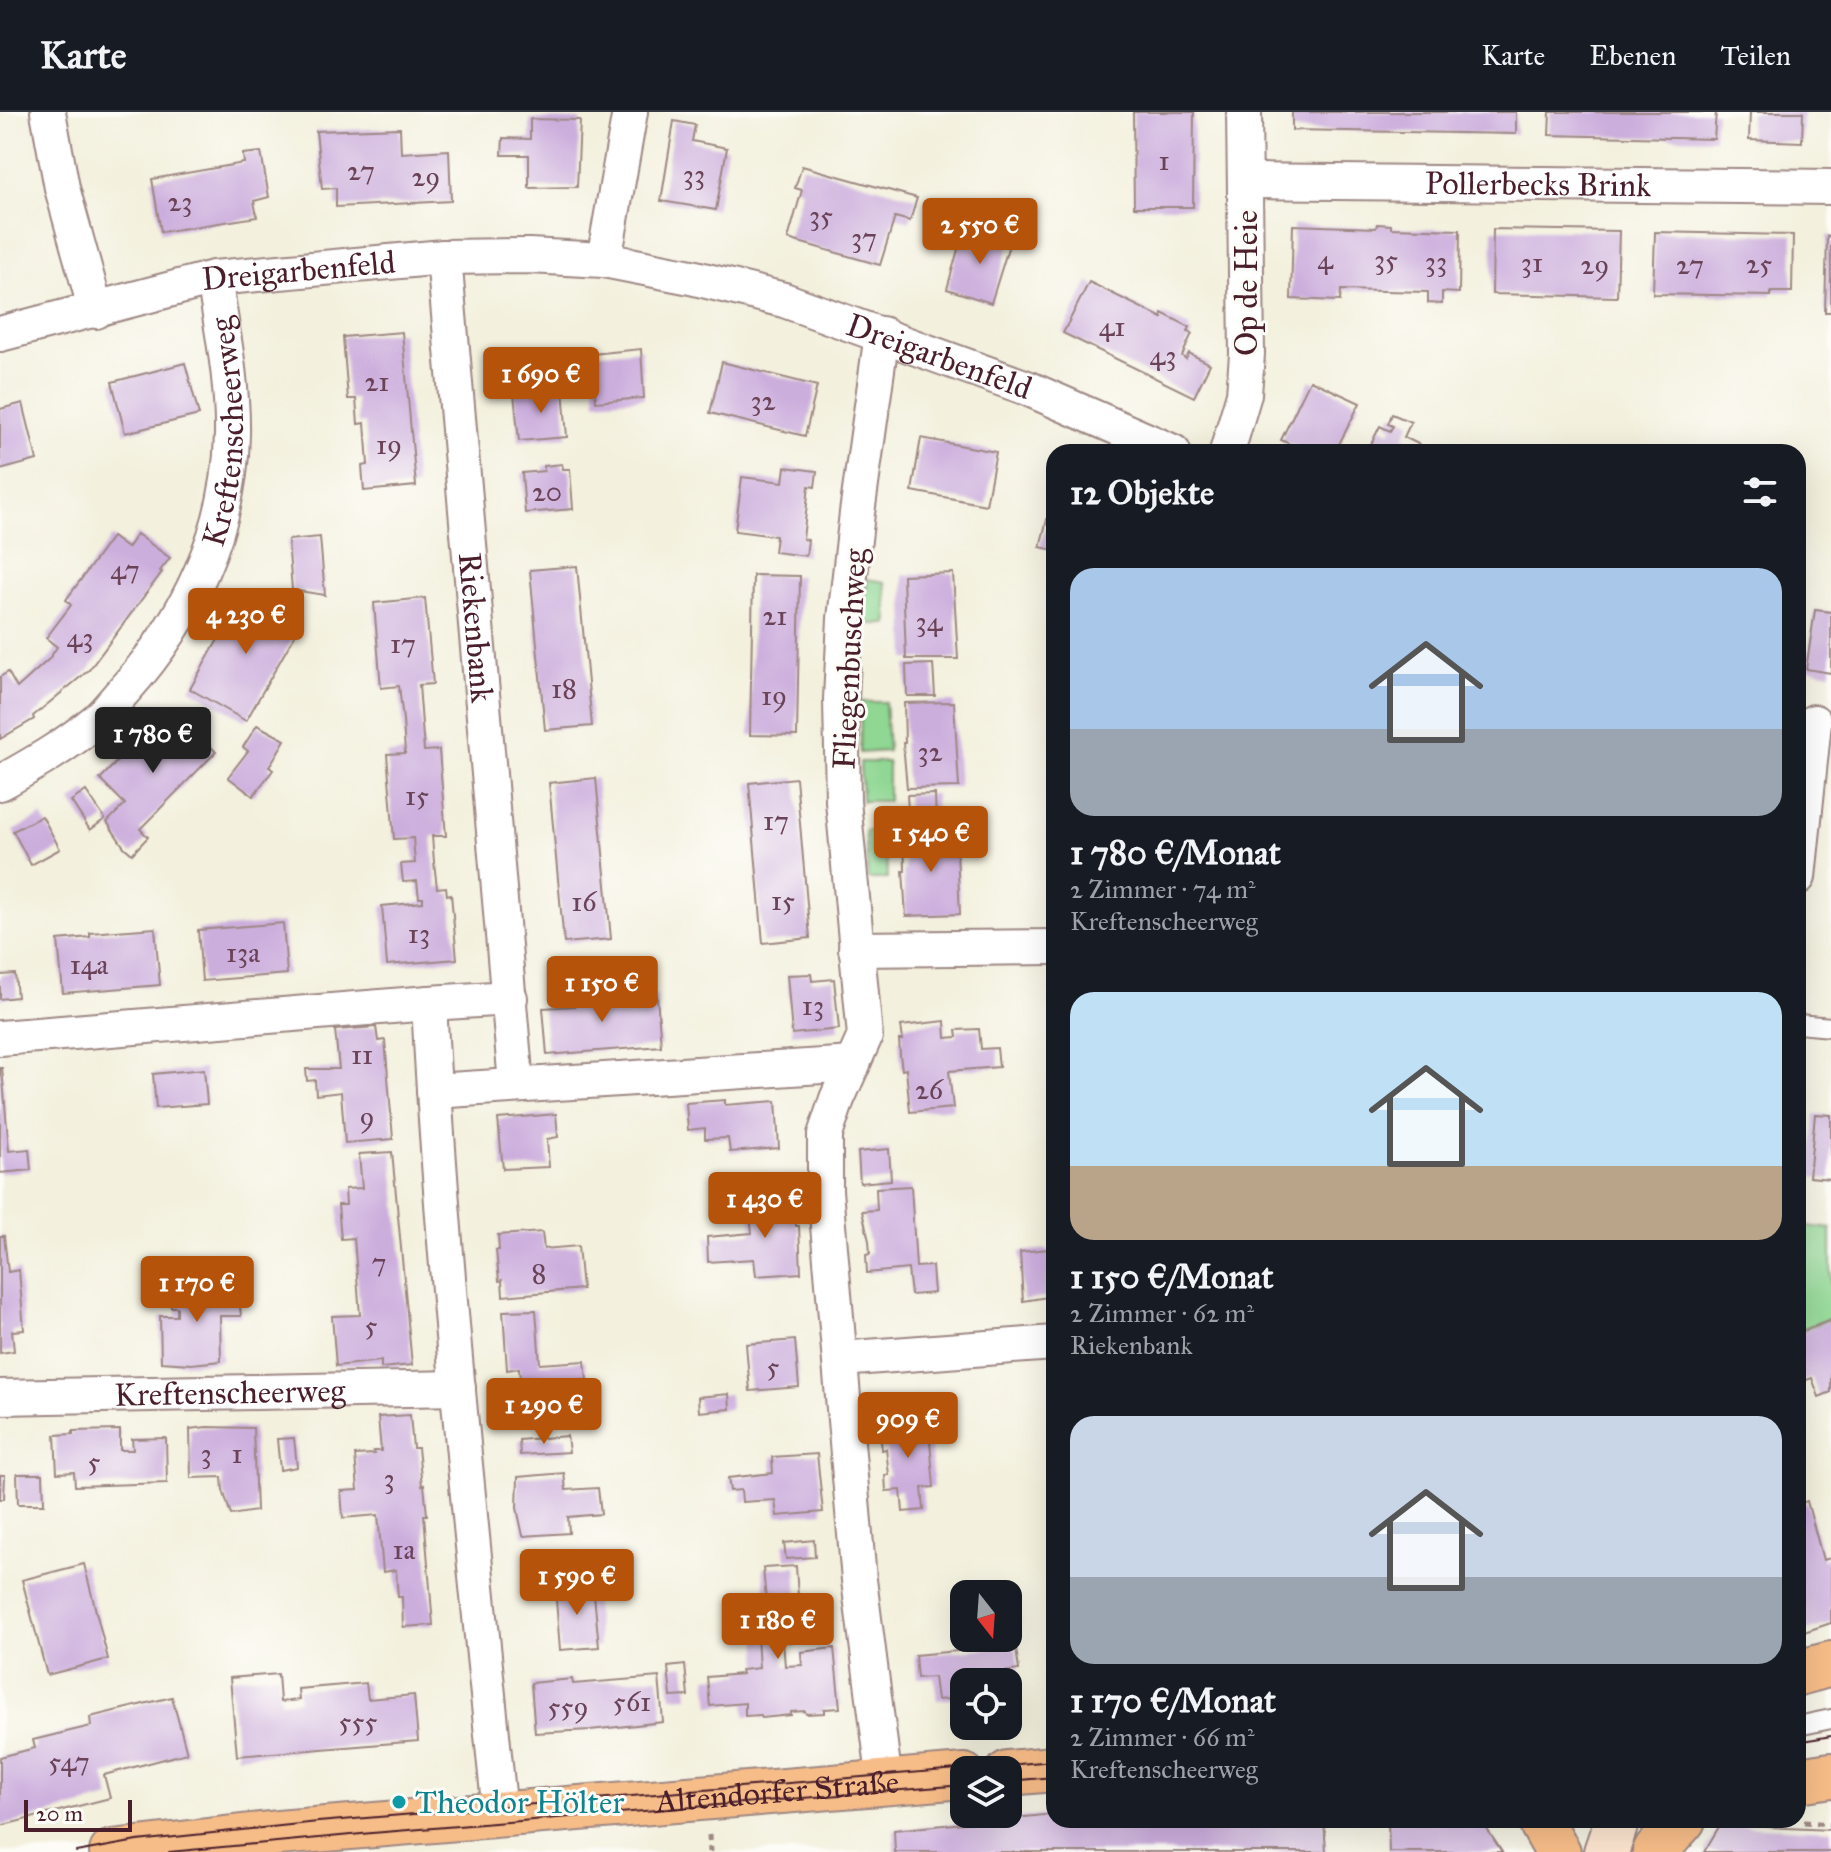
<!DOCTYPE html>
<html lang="de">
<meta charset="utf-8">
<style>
body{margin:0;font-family:"IM FELL Great Primer",serif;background:#20242c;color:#f1f3f6;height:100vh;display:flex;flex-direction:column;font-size:30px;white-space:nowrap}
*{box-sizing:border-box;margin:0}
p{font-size:26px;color:#9ea1a6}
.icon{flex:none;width:44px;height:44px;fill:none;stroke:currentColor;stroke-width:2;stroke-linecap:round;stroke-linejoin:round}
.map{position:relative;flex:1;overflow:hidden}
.panel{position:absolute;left:1046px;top:332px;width:760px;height:1384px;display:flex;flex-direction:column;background:#171b24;border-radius:24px;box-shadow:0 8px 32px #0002}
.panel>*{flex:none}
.needle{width:52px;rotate:163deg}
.fabs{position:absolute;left:950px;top:1468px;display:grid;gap:16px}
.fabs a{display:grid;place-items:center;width:72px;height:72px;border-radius:16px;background:#171b24;box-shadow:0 8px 32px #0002;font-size:40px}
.scale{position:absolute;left:24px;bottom:20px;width:108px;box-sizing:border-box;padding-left:8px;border:4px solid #4a1f2b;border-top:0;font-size:22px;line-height:28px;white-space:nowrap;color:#4a1f2b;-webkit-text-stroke:6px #fdfcf7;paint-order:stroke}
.price{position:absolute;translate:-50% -68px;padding:0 18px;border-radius:8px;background:#b45309;color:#fff;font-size:26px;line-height:52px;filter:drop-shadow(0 2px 4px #0008)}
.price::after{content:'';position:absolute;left:50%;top:48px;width:24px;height:18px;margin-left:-12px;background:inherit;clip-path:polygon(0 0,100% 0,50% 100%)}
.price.current{background:#222;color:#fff}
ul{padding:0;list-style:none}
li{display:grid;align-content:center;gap:16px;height:424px;padding:0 24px}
li span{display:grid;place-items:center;height:248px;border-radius:24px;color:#555}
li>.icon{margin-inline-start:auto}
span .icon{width:144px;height:144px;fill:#fffc;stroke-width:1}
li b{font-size:34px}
h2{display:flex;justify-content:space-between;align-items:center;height:96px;padding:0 24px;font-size:34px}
header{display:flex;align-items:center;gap:48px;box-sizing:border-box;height:112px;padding:0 40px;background:#171b24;border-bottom:2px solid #363941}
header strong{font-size:38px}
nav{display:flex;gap:44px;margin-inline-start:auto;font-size:28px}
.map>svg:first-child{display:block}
.green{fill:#8fd793;stroke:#6c7b5f;stroke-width:2}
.building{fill:#ccaedd}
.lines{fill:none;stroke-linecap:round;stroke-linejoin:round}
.lane-casing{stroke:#9e8884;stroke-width:22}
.street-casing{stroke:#9e8884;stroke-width:38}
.secondary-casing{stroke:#9e8884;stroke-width:48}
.primary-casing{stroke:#9e8884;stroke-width:48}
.path{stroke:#9e8884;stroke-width:5;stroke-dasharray:6 6;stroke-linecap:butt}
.lane{stroke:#fff;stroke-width:18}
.street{stroke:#fff;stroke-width:34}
.secondary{stroke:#fce5cf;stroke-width:44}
.primary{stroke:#f7bd88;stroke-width:44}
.tram{stroke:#4a1f2b;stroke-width:2}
.culture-dot{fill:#0f9aa8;stroke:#fdfcf7;stroke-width:3}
.labels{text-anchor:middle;stroke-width:6;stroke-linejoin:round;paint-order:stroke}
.number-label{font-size:28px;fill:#6a4358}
.street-label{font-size:32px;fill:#4a1f2b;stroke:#fdfcf7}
.culture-label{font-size:32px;fill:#0d838f;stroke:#fdfcf7;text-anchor:start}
</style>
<header>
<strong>Karte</strong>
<nav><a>Karte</a><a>Ebenen</a><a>Teilen</a></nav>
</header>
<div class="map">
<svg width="1831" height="1740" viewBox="0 0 1831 1740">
<rect width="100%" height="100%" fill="#fdfcf7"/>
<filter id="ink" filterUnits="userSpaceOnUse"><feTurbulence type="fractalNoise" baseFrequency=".0125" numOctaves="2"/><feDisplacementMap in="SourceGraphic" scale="16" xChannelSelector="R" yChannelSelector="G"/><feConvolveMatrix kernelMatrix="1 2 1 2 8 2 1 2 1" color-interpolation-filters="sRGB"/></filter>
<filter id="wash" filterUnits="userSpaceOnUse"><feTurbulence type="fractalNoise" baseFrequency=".006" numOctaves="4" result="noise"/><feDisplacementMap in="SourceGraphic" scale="32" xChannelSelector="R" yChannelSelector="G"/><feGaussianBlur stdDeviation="1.8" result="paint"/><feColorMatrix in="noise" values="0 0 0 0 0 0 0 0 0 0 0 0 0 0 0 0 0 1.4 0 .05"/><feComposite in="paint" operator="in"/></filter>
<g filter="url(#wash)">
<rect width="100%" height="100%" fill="#f3f0dd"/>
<g class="green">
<polygon points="867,467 885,470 888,512 863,512"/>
<polygon points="861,590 885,590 888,639 860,641"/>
<polygon points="860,650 888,650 888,689 862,689"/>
<polygon points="886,718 887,767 868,767 865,719"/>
<polygon points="1798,1113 1831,1117 1831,1206 1798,1219"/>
</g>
<g id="blocks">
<g class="building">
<polygon points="1133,0 1194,0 1193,95 1134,95"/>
<polygon points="1292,0 1516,0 1516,22 1292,18"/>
<polygon points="1550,0 1716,0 1714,27 1549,23"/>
<polygon points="1750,0 1803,0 1802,30 1749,28"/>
<polygon points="530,7 580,8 577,75 529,76 529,43 502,43 503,26 530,27"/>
<polygon points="674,9 695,13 692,29 727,36 716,98 661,89"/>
<polygon points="400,16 401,41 449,38 451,89 336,95 336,76 322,77 316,19"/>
<polygon points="261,40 269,85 254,89 257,105 161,120 152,67 244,51 243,42"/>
<polygon points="802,54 917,86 910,109 895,105 880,153 788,127 802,78 795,76"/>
<polygon points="1377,112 1391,113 1391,116 1460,118 1459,181 1442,180 1442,192 1428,191 1428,180 1341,178 1340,189 1291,187 1293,113 1376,116"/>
<polygon points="992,114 1013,120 991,191 947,177 960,130 985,138"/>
<polygon points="1493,117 1619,119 1617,185 1492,182"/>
<polygon points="1655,120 1793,123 1792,180 1771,180 1771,184 1653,182"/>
<polygon points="1827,124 1831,124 1831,200 1825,200"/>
<polygon points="1089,170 1162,206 1162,201 1190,215 1188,219 1192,221 1182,244 1186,247 1189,241 1210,252 1194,285 1063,221"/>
<polygon points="402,220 416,374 364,379 362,354 368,353 365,311 358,312 356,287 348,287 343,225"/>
<polygon points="641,237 644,286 596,290 592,242"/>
<polygon points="722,250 817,274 805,324 710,301"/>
<polygon points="185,251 199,303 125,321 112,270"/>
<polygon points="1310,268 1360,291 1335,340 1307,340 1281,328"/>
<polygon points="563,277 567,325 519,329 514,282"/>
<polygon points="23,291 37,348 0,358 0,297"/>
<polygon points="1392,302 1411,310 1404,325 1434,340 1367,340 1380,314 1390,319 1393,314 1388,312"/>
<polygon points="921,326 996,340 986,393 912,379"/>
<polygon points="562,352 563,357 570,357 573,397 525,401 522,361 544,359 544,354"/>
<polygon points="785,355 817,359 815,375 809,374 803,427 808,428 806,444 774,440 776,424 735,419 742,365 783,370"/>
<polygon points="1053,384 1054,384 1054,438 1040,435"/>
<polygon points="137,422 170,446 160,459 162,460 89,558 33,604 34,607 0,627 0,565 8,560 17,576 49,547 57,535 46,526 71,493 66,488 112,425 127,436"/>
<polygon points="320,425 325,483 292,478 288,428"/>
<polygon points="577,454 592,614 545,618 530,458"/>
<polygon points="953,461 958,547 906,547 903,463"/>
<polygon points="753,463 800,464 797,624 750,623"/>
<polygon points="245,480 301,512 246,609 190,577"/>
<polygon points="425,486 433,572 419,573 424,639 439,638 446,724 432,724 434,750 437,776 446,775 447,783 451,782 457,847 387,853 382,794 423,790 423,786 419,786 417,769 403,770 401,752 415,751 413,726 394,727 387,642 405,641 403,608 399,574 381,576 374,491"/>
<polygon points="1815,498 1831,500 1831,561 1806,557"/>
<polygon points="933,552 935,584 907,584 906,553"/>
<polygon points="954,590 959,675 907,676 903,631 905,631 904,591"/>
<polygon points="167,598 190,621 194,617 216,640 140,717 148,725 132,742 124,735 107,710 125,692 100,667"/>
<polygon points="257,613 285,628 269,655 273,658 253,684 228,665 248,639 243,635"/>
<polygon points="596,666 611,827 564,831 549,671"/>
<polygon points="796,666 810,826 763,831 749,671"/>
<polygon points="86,679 105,707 90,718 71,689"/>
<polygon points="935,682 936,712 909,713 907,683"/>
<polygon points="42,704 60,737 31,753 13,719"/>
<polygon points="956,719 960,802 906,804 903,759 905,759 904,720"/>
<polygon points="283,811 287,862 202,869 198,818"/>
<polygon points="155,816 160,873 63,881 58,828 90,825 90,821"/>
<polygon points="15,862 17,885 0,887 0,863"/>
<polygon points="811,862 812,869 834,867 839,917 792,922 787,863"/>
<polygon points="601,873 602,888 657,884 661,934 547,943 543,896 575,894 574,876"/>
<polygon points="945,909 946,926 957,925 956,918 979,917 981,937 997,936 999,955 949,959 953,996 910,1000 906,957 902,958 900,943 899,928 903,928 901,914"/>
<polygon points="376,915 378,929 385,928 393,1027 345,1031 341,980 316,983 315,968 307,969 306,957 339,957 335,918"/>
<polygon points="0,956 2,956 9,1039 29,1037 31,1058 0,1061"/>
<polygon points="204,957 207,992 156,996 153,962"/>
<polygon points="725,988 725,993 776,989 779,1036 730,1040 728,1026 705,1027 705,1016 688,1018 686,991"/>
<polygon points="556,1002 558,1025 547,1027 549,1055 503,1057 498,1007"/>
<polygon points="1815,1002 1831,1003 1831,1067 1809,1065"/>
<polygon points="889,1037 891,1068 860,1071 858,1040"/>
<polygon points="392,1040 412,1253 381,1256 381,1249 336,1254 332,1204 360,1203 354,1126 341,1127 338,1093 346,1093 345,1077 362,1076 359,1042"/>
<polygon points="911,1074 916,1155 932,1154 934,1181 911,1183 908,1157 867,1161 866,1143 870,1142 869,1129 862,1099 877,1098 876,1076"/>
<polygon points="793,1081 796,1114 799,1114 801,1161 756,1164 754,1147 708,1150 707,1125 752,1121 750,1105 762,1104 761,1083"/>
<polygon points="542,1120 544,1137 578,1134 582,1177 503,1184 502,1168 499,1169 496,1138 499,1138 498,1123"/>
<polygon points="0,1124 4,1124 8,1160 19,1158 24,1218 12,1219 14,1239 0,1241"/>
<polygon points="1048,1137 1048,1140 1054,1139 1054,1184 1023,1189 1020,1140"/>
<polygon points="189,1169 190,1191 191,1177 238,1176 241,1204 220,1204 221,1249 191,1252 161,1250 160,1204 177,1204 177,1195 171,1195 171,1188 177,1188 176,1170"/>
<polygon points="536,1198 540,1252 585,1249 587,1268 580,1268 581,1280 572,1281 574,1297 523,1301 519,1256 507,1258 503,1199"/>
<polygon points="1831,1208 1831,1280 1819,1285 1812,1266 1798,1271 1798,1242 1802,1240 1798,1221"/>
<polygon points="795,1228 799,1275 750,1279 746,1232"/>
<polygon points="729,1282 730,1297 699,1300 698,1285"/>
<polygon points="915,1296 917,1318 929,1318 934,1375 922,1376 924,1398 903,1400 901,1378 886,1379 885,1363 889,1363 886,1337 882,1338 880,1321 896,1320 894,1298"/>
<polygon points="410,1303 413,1336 418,1336 422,1374 424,1373 427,1403 424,1403 433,1513 403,1515 402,1485 398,1485 396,1458 383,1460 378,1403 343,1406 341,1379 358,1378 355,1343 374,1342 373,1339 381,1339 378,1305"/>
<polygon points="207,1315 253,1316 256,1399 231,1403 223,1378 222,1365 191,1366 190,1317"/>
<polygon points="120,1318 120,1338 133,1338 132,1327 166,1326 167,1371 75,1374 74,1360 57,1361 55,1323 73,1322 73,1319"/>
<polygon points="567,1324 569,1340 520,1343 519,1328"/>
<polygon points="294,1326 297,1355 280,1358 277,1327"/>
<polygon points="817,1342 823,1400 777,1404 775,1388 742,1390 741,1378 730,1379 728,1366 773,1361 772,1345"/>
<polygon points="564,1361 566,1378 598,1376 601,1402 568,1405 569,1421 523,1424 517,1396 518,1365"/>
<polygon points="17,1362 43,1362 44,1392 18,1392"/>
<polygon points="0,1363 5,1363 4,1387 0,1387"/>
<polygon points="1807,1389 1823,1448 1831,1446 1831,1511 1798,1522 1798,1392"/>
<polygon points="814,1428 815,1445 786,1447 784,1431"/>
<polygon points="84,1452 108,1547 47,1563 22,1468"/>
<polygon points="796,1454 798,1485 778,1487 788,1487 792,1530 783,1530 785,1554 802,1553 801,1540 834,1536 840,1596 824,1597 824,1601 806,1602 805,1599 791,1600 791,1603 762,1606 761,1603 745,1604 745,1591 710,1594 707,1565 742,1562 741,1558 759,1556 757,1524 745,1525 742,1490 766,1488 763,1456"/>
<polygon points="593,1472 599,1535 560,1538 555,1475"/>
<polygon points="1001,1535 1016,1536 1019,1558 1003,1560 1004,1570 964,1570 964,1586 937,1588 934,1565 917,1566 915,1543"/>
<polygon points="685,1553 688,1584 671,1585 668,1555"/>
<polygon points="278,1562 280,1590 299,1588 298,1577 366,1571 368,1587 414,1583 418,1629 237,1644 230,1566"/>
<polygon points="659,1565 663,1610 590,1618 535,1621 531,1571 572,1567 573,1572"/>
<polygon points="172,1585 187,1641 104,1663 110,1686 0,1714 0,1645 35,1636 33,1628 91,1614 90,1605"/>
<polygon points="1054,1702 1054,1708 1324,1708 1326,1740 895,1740 894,1718"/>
<polygon points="1388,1708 1481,1708 1502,1740 1389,1740"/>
<polygon points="1720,1713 1831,1718 1831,1740 1704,1740"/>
</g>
</g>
</g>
<g filter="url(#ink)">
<use href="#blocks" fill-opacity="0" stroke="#9e8884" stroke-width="2"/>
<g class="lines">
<g class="lane-casing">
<g id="lane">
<polyline points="1798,912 1831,915"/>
<polyline points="1798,1614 1831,1607"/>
</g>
</g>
<g class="street-casing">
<g id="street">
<polyline points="48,0 62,76 96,199"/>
<path id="s1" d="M1246,69l585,6"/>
<path id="s2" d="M444,145l72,827"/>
<polyline points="604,148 630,0"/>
<path id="s3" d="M0,222l214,-56 230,-21 85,-1 75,4 87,17 93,23 243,88 146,64"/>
<polyline points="882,222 857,401 845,507 841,587 843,689 865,924 837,987 825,1023 825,1079 859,1468 885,1671"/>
<polyline points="1227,340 1244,282 1247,242 1244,0"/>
<path id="s4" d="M0,671c34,-19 67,-38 97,-63 10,-9 19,-21 29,-32 62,-69 104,-158 106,-253 1,-53 -10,-105 -18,-157"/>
<polyline points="1798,765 1814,610"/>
<polyline points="856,837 1054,835"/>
<polyline points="0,926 429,891"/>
<polyline points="434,979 853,952"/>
<polyline points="840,1247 1054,1231"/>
<path id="s5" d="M0,1285l458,-9"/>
<path d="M500,1702c-27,-270 -57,-540 -71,-811l81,-5"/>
</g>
</g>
<g class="secondary-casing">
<polyline id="secondary" points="1606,1740 1617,1708"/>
</g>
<g class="primary-casing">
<g id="primary">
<polyline points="1798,1561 1831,1552"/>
<polyline points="1008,1661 1054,1657"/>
<polyline points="1798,1668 1831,1663"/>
<polyline points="1540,1708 1558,1740"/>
<path id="s6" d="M112,1740l166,-19 686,-57"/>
<polyline points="1655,1740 1683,1708"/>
</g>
</g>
<g class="path">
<polyline points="1765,1708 1790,1709"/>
<polyline points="1804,1710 1831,1712"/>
<polyline points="709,1723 710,1740"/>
</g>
<use href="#lane" class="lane"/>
<use href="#street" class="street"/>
<use href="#secondary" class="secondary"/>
<use href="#primary" class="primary"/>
<g class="tram">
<polyline points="1798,1630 1831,1624"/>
<polyline points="1008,1669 1054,1665"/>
<polyline points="76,1740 137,1729 318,1710 1054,1649"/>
<polyline points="169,1740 372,1721 964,1673"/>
</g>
</g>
</g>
<circle class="culture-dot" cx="399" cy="1690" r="8"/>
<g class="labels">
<g class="number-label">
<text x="1164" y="58">1</text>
<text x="361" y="68">27</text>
<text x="694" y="72">33</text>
<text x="426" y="74">29</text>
<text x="180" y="99">23</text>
<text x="821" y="113">35</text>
<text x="864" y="135">37</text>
<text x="1325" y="157">4</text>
<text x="1386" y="157">35</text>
<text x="1436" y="159">33</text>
<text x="1532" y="160">31</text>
<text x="1759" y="161">25</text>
<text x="1595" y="162">29</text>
<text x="1690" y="162">27</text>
<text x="1112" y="224">41</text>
<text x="1163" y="253">43</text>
<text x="377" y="279">21</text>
<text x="763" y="298">32</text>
<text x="389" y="342">19</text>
<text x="547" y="389">20</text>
<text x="125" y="467">47</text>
<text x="775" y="513">21</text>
<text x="929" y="519">34</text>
<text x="80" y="535">43</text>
<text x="403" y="541">17</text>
<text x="564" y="586">18</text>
<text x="774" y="593">19</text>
<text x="930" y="649">32</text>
<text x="417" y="693">15</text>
<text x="776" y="718">17</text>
<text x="783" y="798">15</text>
<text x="584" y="799">16</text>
<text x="419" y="831">13</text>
<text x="243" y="850">13a</text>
<text x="89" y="862">14a</text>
<text x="813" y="903">13</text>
<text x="362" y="952">11</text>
<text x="929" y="987">26</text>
<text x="367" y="1014">9</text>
<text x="379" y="1160">7</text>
<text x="539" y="1171">8</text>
<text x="371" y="1223">5</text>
<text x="773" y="1264">5</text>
<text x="206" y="1351">3</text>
<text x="237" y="1351">1</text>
<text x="94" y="1359">5</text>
<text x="389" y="1376">3</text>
<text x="404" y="1447">1a</text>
<text x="632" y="1599">561</text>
<text x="568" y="1604">559</text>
<text x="358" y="1619">555</text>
<text x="69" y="1659">547</text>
</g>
<g class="street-label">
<text dy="11" stroke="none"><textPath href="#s1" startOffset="292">Pollerbecks Brink</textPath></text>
<text dy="11" stroke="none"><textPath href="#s3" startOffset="306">Dreigarbenfeld</textPath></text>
<text transform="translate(1246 171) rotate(-90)" y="11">Op de Heie</text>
<text dy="11" stroke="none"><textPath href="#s3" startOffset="962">Dreigarbenfeld</textPath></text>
<text dy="11" stroke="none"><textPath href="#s4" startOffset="442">Kreftenscheerweg</textPath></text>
<text dy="11" stroke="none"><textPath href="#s2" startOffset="372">Riekenbank</textPath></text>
<text transform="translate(849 547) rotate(-87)" y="11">Fliegenbuschweg</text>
<text dy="11" stroke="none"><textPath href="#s5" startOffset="230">Kreftenscheerweg</textPath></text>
<text dy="11" stroke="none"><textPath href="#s6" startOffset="668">Altendorfer Straße</textPath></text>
</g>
<g class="culture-label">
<text x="415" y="1701">Theodor Hölter</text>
</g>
</g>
</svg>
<div class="fabs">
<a><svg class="needle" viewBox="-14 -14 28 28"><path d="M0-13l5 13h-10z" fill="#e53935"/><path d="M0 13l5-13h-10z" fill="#9ea1a6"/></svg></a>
<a><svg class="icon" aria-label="locate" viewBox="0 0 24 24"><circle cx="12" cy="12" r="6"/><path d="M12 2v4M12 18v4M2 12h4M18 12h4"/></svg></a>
<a><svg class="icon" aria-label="layers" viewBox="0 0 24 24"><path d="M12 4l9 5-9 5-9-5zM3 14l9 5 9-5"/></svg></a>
</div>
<div class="scale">20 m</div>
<b class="price" style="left:980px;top:154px">2 550 €</b>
<b class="price" style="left:541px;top:303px">1 690 €</b>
<b class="price" style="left:246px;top:544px">4 230 €</b>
<b class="price current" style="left:153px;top:663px">1 780 €</b>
<b class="price" style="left:931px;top:762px">1 540 €</b>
<b class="price" style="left:602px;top:912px">1 150 €</b>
<b class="price" style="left:765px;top:1128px">1 430 €</b>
<b class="price" style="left:197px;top:1212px">1 170 €</b>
<b class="price" style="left:544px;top:1334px">1 290 €</b>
<b class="price" style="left:908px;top:1348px">909 €</b>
<b class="price" style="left:577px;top:1505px">1 590 €</b>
<b class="price" style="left:778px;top:1549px">1 180 €</b>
<section class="panel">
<h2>12 Objekte<svg class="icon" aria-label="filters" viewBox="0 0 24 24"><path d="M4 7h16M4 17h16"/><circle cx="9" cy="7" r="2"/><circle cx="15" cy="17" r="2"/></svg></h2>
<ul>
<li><span style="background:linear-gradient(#a9c7e8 65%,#9aa5b1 0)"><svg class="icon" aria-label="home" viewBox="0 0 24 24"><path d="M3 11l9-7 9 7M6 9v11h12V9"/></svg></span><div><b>1 780 €/Monat</b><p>2 Zimmer · 74 m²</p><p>Kreftenscheerweg</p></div></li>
<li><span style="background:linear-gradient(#bfe0f5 70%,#b9a48a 0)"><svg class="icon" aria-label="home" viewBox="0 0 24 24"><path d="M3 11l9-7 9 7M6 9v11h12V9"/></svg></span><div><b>1 150 €/Monat</b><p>2 Zimmer · 62 m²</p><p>Riekenbank</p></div></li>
<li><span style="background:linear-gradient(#c9d6e8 65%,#9aa5b1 0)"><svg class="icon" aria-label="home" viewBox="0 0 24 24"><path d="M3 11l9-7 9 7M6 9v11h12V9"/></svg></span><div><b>1 170 €/Monat</b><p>2 Zimmer · 66 m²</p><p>Kreftenscheerweg</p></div></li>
</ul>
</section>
</div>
